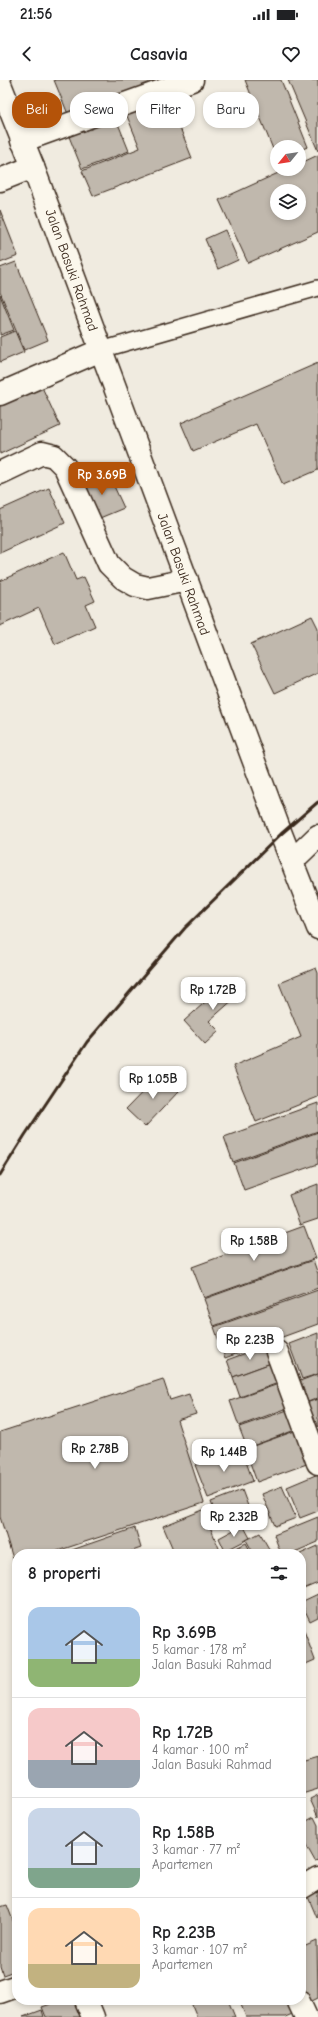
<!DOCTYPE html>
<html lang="id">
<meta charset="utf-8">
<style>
body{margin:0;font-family:"Comic Neue",sans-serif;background:#f6f6f6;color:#202124;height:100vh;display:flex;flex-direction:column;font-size:15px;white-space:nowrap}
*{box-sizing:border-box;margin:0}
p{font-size:13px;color:#757577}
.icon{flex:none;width:22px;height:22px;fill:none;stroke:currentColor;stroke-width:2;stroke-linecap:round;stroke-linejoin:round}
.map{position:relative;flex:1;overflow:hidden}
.drawer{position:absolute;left:12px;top:1469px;width:294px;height:456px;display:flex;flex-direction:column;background:#fff;border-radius:16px;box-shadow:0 2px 6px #0003}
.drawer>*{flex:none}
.hud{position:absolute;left:12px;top:12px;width:294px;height:36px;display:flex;gap:8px}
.needle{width:26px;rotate:240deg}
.fabs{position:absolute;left:270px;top:60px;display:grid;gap:8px}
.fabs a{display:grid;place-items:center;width:36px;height:36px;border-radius:50%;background:#fff;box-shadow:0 2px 6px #0003;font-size:20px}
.price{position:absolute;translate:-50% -34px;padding:0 9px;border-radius:8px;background:#fff;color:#222;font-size:13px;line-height:26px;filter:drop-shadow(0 1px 2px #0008)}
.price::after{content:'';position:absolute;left:50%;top:24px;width:12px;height:9px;margin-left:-6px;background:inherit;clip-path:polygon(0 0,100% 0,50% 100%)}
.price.on{background:#b45309;color:#fff}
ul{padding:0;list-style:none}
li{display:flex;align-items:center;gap:12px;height:100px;padding:0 16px}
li+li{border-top:1px solid #e0e0e0}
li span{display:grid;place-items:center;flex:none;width:112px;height:80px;border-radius:12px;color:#555}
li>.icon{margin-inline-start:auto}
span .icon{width:48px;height:48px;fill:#fffc;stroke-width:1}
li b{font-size:17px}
h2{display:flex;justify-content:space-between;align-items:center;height:48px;padding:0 16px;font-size:17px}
.chip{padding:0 14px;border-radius:16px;background:#fff;box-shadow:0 2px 6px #0003;font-size:14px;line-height:36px}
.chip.on{background:#b45309;color:#fff}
.status{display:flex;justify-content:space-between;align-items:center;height:28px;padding:0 20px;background:#fff;direction:ltr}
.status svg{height:11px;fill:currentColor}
header{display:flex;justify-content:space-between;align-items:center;height:52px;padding:0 16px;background:#fff;font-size:18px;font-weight:700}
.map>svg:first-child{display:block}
.building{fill:#c0b8ad;stroke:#3b2a1e;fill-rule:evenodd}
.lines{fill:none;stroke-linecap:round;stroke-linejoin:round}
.service-casing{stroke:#3b2a1e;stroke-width:18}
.minor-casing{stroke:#3b2a1e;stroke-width:25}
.secondary-casing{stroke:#3b2a1e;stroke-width:25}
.service{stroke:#fbf7ec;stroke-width:15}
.minor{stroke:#fbf7ec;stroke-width:22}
.secondary{stroke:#fbf7ec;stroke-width:22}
.rail{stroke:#3b2a1e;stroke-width:3}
.labels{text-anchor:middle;stroke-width:3;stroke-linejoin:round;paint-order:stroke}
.street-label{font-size:14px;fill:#3b2a1e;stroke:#fbf7ec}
</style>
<div class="status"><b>21:56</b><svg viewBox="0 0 49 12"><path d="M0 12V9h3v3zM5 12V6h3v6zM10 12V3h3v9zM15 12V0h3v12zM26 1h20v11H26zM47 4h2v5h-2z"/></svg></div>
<header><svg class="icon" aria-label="back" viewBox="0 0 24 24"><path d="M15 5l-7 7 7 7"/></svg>Casavia<svg class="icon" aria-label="heart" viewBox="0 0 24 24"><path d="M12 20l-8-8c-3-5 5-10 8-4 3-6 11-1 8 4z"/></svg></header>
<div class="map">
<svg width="318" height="1937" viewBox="0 0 318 1937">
<rect width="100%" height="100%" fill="#f0ebe0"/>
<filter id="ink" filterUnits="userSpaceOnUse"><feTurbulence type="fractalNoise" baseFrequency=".025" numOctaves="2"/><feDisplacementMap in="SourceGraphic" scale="8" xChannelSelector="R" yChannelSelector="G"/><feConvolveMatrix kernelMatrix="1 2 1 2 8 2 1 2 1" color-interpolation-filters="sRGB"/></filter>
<g filter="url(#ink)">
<g class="building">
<polygon points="54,0 161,0 70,39"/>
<polygon points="245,0 281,0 308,67 299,70 299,67 277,67 277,79"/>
<polygon points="288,0 318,0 318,71"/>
<polygon points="167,15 192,78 93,116 82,91 140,68 125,31"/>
<polygon points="115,36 129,71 82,89 68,54"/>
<path d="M318,75v77l-70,31 -29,-63 68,-31h12v-5zM277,111h22v22h-22z"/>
<polygon points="0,130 18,176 0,183"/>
<polygon points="225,150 238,180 218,189 205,159"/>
<polygon points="16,182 48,260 24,270 0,212 0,188"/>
<polygon points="0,215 14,250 0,255"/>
<polygon points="15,251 24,272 0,282 0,257"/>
<polygon points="318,283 318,390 283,405 256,344 193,371 181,343"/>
<polygon points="41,305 60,346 0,374 0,324"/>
<polygon points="108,393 124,428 95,440 79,405"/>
<polygon points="49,408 65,443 0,473 0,430"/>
<polygon points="64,472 76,500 84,497 95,521 86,525 95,546 55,564 39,528 0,546 0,501"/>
<polygon points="312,536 318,548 318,593 275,613 251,564"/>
<polygon points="316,888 318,893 318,1017 256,1042 233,986 301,957 279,903"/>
<polygon points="233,897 244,910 209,941 219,951 205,964 184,941"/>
<polygon points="161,993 179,1011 145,1047 126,1029"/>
<polygon points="318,1023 318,1051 233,1082 224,1057"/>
<polygon points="318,1052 318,1084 244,1110 234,1083"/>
<polygon points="318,1104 318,1139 300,1145 289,1115"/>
<polygon points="304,1146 316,1178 204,1218 192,1187"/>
<polygon points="313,1180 318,1194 318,1208 214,1246 204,1219"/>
<polygon points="318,1210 318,1244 225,1278 214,1247"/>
<polygon points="318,1253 318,1294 302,1299 289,1264"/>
<polygon points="268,1265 274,1282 233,1297 227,1280"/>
<polygon points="274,1282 281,1302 240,1317 233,1297"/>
<polygon points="318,1294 318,1318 308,1322 300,1301"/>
<polygon points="163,1299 170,1320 189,1314 196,1334 177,1340 204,1423 48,1474 17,1474 17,1484 15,1485 0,1437 0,1352"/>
<polygon points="287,1301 296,1325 239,1346 230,1321"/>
<polygon points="318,1319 318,1347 315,1348 306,1323"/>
<polygon points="296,1327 303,1347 247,1368 239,1347"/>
<polygon points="303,1348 315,1381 257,1402 245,1369"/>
<polygon points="241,1368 253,1401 208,1418 195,1385"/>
<polygon points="318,1394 318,1431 300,1438 287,1407"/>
<polygon points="282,1406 296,1438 275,1446 262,1414"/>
<polygon points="242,1410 251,1434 220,1447 211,1422"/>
<polygon points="203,1430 221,1473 175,1474 163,1446"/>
<polygon points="318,1437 318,1462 290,1474 281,1474 274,1455"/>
<polygon points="243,1445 250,1458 225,1471 219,1458"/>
<polygon points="135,1448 141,1468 124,1474 70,1474 69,1471"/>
<polygon points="260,1453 272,1474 254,1474 246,1460"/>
<polygon points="246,1463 252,1474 224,1474"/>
<polygon points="318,1466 318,1503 301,1510 300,1474"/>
<polygon points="318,1514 318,1537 310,1541 301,1522"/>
<polygon points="303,1548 315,1580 301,1586 301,1549"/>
<polygon points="318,1676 318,1709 302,1714 301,1681"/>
<polygon points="318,1715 318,1737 310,1719"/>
<polygon points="314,1737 318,1745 318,1780 315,1781 301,1756 301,1744"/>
<polygon points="318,1806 318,1837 317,1838 306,1812"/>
<polygon points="7,1825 17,1851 17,1890 3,1895 0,1886 0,1827"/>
<polygon points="317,1861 318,1918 306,1924 301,1912 301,1868"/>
<polygon points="62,1920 76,1920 82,1937 46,1937 42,1927"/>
<polygon points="190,1920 228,1920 235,1937 197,1937"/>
<polygon points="239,1920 290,1920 295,1933 285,1937 246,1937"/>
<polygon points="42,1930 44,1937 23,1937"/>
</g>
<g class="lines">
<g class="service-casing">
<polyline id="service" points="101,270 318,208"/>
</g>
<g class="minor-casing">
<g id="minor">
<polyline points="22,61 192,0"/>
<polyline points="0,100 33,87"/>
<polyline points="0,314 101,270"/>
<polyline points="0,393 42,373 54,376 65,387 109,484 123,498 135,505 148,508 187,500"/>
<polyline points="292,781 318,756"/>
<polyline points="277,1272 318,1383"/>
<polyline points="301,1808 318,1798"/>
<polyline points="0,1912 17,1906"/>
<polyline points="86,1920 93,1937"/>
<polyline points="298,1920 306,1937"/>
</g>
</g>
<g class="secondary-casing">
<polyline id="secondary" points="0,4 33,87 281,754 318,848"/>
</g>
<use href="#service" class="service"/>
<use href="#minor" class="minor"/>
<use href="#secondary" class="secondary"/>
<polyline class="rail" points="0,1095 25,1055 87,962 185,848 281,754 318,722"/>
</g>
</g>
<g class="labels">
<g class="street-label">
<text transform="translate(72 190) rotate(70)" y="5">Jalan Basuki Rahmad</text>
<text transform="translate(184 494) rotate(70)" y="5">Jalan Basuki Rahmad</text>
</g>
</g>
</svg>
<div class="fabs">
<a><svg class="needle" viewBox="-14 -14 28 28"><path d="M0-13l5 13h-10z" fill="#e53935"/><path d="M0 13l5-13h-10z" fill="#757577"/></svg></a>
<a><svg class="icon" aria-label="layers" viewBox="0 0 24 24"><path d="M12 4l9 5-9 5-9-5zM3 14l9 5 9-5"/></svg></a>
</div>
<b class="price on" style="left:102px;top:416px">Rp 3.69B</b>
<b class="price" style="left:213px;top:931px">Rp 1.72B</b>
<b class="price" style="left:153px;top:1020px">Rp 1.05B</b>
<b class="price" style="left:254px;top:1182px">Rp 1.58B</b>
<b class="price" style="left:250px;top:1281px">Rp 2.23B</b>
<b class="price" style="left:95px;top:1390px">Rp 2.78B</b>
<b class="price" style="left:224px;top:1393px">Rp 1.44B</b>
<b class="price" style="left:234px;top:1458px">Rp 2.32B</b>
<div class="hud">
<a class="chip on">Beli</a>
<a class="chip">Sewa</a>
<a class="chip">Filter</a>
<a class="chip">Baru</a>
</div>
<section class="drawer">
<h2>8 properti<svg class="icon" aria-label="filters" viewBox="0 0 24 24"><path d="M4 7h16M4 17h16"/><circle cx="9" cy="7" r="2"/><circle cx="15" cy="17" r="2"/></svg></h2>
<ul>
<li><span style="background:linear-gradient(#a9c7e8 65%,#8fb573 0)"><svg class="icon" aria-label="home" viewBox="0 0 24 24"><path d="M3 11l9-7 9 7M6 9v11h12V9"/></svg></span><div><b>Rp 3.69B</b><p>5 kamar · 178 m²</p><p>Jalan Basuki Rahmad</p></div></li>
<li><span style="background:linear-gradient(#f6c9c9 65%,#9aa5b1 0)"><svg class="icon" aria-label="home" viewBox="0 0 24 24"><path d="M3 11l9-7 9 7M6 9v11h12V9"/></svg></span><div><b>Rp 1.72B</b><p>4 kamar · 100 m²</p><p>Jalan Basuki Rahmad</p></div></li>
<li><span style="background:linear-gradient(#c9d6e8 75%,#7fa58c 0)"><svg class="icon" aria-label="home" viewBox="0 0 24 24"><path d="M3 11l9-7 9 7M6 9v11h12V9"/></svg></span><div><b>Rp 1.58B</b><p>3 kamar · 77 m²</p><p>Apartemen</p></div></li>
<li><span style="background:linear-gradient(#ffd9b3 70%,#c2b280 0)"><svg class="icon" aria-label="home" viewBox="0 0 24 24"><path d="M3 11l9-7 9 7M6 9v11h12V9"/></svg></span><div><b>Rp 2.23B</b><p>3 kamar · 107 m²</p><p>Apartemen</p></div></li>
</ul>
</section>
</div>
